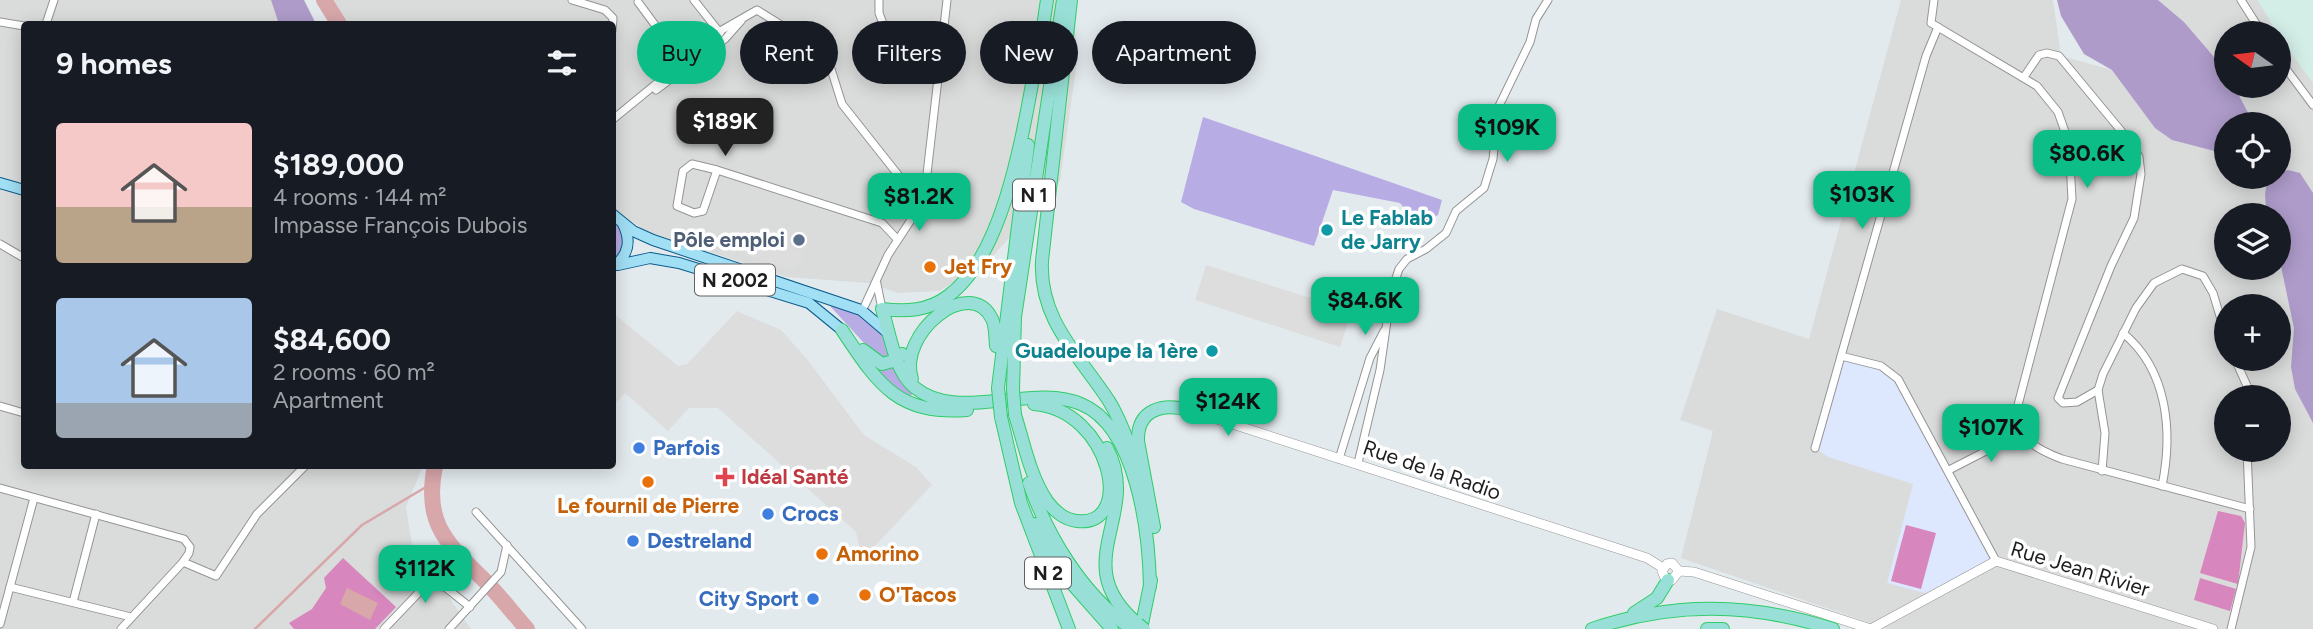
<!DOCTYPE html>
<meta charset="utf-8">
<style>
body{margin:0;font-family:Figtree,sans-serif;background:#20242c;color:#f1f3f6;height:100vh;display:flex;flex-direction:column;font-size:26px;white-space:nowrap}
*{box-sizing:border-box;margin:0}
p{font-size:23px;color:#9ea1a6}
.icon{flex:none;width:38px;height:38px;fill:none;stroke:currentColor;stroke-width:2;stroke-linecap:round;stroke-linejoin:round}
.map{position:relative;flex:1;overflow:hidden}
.sheet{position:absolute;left:21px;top:21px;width:595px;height:448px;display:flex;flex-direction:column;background:#171b24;border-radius:7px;box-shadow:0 4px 18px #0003}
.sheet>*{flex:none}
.hud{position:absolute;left:637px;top:21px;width:665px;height:63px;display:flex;gap:14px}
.needle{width:46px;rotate:284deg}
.controls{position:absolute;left:2214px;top:21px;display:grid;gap:14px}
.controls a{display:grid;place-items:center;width:77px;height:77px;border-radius:50%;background:#171b24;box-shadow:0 4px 18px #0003;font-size:35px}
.price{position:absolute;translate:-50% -60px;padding:0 16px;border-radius:14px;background:#0dbd88;color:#111;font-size:23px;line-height:46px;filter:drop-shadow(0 2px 4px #0008)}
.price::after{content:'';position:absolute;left:50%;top:42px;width:21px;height:16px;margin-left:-10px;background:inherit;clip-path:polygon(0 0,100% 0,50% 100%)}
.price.active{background:#222;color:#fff}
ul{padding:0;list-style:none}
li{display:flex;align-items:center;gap:21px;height:175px;padding:0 35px}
li span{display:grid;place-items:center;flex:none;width:196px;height:140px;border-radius:7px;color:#555}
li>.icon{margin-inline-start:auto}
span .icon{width:84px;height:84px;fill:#fffc;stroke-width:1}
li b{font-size:30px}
h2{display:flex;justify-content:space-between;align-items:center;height:84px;padding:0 35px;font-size:30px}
.tag{padding:0 24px;border-radius:32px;background:#171b24;box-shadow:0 4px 18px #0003;font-size:24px;line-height:63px}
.tag.active{background:#0dbd88;color:#111}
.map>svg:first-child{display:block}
.residential{fill:#dadbdb;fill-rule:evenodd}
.commercial{fill:#d3ede7}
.education{fill:#dde7fd}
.grass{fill:#b8ace5}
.forest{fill:#ae9bca}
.pitch{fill:#d886be}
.parking{fill:#ddd}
.water{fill:#d8a7aa}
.pier{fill:#fff}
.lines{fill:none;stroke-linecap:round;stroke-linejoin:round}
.stream{stroke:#d8a7aa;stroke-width:2.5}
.river{stroke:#d8a7aa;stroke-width:16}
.minor-casing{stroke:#949494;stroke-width:9}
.tertiary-casing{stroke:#949494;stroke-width:10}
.primary-casing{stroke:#0a5c8c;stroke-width:12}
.trunk-casing{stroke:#2fcc68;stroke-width:14}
.minor{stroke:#fff;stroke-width:7}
.tertiary{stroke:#fff;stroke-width:9}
.primary{stroke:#a1dff5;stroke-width:10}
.trunk{stroke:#98e0d7;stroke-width:12}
.trunk-bridge-casing{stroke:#2fcc68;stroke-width:14;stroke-linecap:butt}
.trunk-bridge{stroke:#98e0d7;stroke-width:12}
.culture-dot{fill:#0f9aa8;stroke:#fff;stroke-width:2.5}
.service-dot{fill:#5c6f8a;stroke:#fff;stroke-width:2.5}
.food-dot{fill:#e8710a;stroke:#fff;stroke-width:2.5}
.shop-dot{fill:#3f7fe0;stroke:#fff;stroke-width:2.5}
.health-dot{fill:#e0444e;stroke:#fff;stroke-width:2.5}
.labels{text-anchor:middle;stroke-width:7;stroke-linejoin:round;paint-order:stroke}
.shield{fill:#fff;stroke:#616161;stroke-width:2}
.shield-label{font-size:19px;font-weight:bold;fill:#1d1d1d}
.culture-label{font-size:21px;font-weight:bold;fill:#0d838f;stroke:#fff;text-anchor:start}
.service-label{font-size:21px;font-weight:bold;fill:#4e5e75;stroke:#fff;text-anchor:end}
.food-label{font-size:21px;font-weight:bold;fill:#c56008;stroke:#fff;text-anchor:start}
.shop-label{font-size:21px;font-weight:bold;fill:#366cbe;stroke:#fff;text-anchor:start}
.street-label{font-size:21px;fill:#1d1d1d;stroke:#fff}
.health-label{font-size:21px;font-weight:bold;fill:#be3a42;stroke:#fff;text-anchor:start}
</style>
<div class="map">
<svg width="2313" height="629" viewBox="0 0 2313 629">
<rect width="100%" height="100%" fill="#e3eaee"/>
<g class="residential">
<polygon points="0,0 271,0 279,18 279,24 24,24 24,466 423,466 406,507 412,545 471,629 0,629"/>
<polygon points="333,0 1071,0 1078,55 1060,181 985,265 939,291 898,293 869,283 786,277 646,231 613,209 612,24 347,24"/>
<path d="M1901,0h152l8,56 51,14 15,16 99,68v23h52v-53h-24l-20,-38h44l1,-51 3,5 31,-26v615h-425l-207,-71 32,-127 -33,-11 37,-111 92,30zM2226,215h52v53h-52zM2226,306h52v53h-52zM2226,397h52v53h-52z"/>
<polygon points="2158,0 2258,0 2277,33 2226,33 2226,71 2184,22"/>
</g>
<polygon class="commercial" points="2258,0 2313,0 2313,83 2282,41"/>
<polygon class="education" points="1841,356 1893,373 1996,561 1932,595 1887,583 1913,484 1828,457 1815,448"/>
<g class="grass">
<polygon points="1203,117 1442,200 1438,215 1419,226 1400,203 1333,190 1314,246 1194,209 1181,202"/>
<polygon points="613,220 621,229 623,246 613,262"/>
<path d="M832,302c34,14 44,17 61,51l-6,5 -12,-3 -45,-49z"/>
<polygon points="897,365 914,392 910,397 887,381 877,367"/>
</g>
<g class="forest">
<polygon points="271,0 304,0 316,24 279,24"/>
<polygon points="2057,0 2158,0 2184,22 2226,71 2226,86 2234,86 2254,124 2226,124 2226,154 2172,140 2155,128 2112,70 2084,54 2061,16"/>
<path d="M2288,170l12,3 13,20v230l-18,-34 -4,-22 3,-39 -15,-71 -1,-42h-10c-3,-13 -6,-27 4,-38h6l1,-4z"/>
</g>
<g class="pitch">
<polygon points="2218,511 2241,516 2245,523 2238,584 2200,573"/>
<polygon points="1906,525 1936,533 1921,589 1891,581"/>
<polygon points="343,558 396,607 375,629 294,629 289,623 312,609 326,588 324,578"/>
<polygon points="2200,578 2236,589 2230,611 2194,600"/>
</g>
<g class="parking">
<polygon points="737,230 804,253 801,260 791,270 731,249"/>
<polygon points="1206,265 1352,311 1340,347 1195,300"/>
<polygon points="737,311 781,330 807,359 864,435 916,467 932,485 862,560 856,532 718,408 689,408 668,431 625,393 613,406 613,313 678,366 687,364"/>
</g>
<polygon class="water" points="347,588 378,603 370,620 340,604"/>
<circle class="pier" cx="883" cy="590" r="9"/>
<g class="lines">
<polyline class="stream" points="255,629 362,525 431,484"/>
<g class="river">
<polyline points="324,0 339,24"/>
<path d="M435,466c-11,53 8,74 44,109 18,17 32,36 48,54"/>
</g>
<g class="minor-casing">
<g id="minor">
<polyline points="572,0 605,10 613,18 612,31"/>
<polyline points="694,0 720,33"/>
<polyline points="879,0 879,13 890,42"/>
<path d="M1934,0l-3,23 106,63 21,26 11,31 3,56 -54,206c-2,33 15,43 44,54l188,50"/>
<polyline points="2241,0 2262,33"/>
<polyline points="638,2 684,64"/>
<polyline points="0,22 24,26"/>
<polyline points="46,24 54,0"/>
<polyline points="2278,58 2313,105"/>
<polyline points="2024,77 2039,55 2047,53 2059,56 2132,144 2139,157 2141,174 2134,218 2111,266 2058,398 2063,403 2077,402 2098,390"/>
<polyline points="656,90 725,39 741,21"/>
<polyline points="612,120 722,30 757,10 826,53 842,104 899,176 898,189"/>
<polyline points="717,170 703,211 694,213 677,206 683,171 692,164 717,170 882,223 897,239"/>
<polyline points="0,244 24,258"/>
<polyline points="877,284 882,309"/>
<polyline points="865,305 888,255 924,200 947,0"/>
<path d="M2123,333c45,37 50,99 39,153"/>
<polyline points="1841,356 1881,366 1898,379 1996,561"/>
<polyline points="2235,359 2252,397"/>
<polyline points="0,406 24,413"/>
<polyline points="1815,448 1926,56 1938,27"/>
<polyline points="1339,459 1370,358 1384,331"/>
<polyline points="1358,463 1380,370 1391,293 1399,269 1407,259 1426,249 1446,233 1456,211 1484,188 1493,159 1498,108 1530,42 1536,19 1548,0"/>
<polyline points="1949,470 2021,433"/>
<polyline points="2102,471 2105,433 2098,390 2103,374 2136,308 2154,283 2182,269 2203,276 2213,293 2226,336"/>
<polyline points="0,488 184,539 190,547 189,553 183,562 121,629"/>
<polyline points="476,512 582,629"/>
<polyline points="183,562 216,576 257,514 305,466"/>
<polyline points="10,587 131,617"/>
<polyline points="73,602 96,514"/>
<polyline points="0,624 34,498"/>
<polyline points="384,629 426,585 445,587 470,607"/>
<polyline points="449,629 501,572 507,545"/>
<polyline points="2231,629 2251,547 2247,450"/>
</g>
</g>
<g class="tertiary-casing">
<g id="tertiary">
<polyline points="1189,410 1647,558 1663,568"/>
<polyline points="1679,571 1672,580 1665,578 1662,571 1667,564 1672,563 1679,571 1694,572 1871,629"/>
<polyline points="1871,629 1996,561 2213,629"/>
</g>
</g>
<g class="primary-casing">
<g id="primary">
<polyline points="0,183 24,190"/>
<polyline points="612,214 633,231 653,240 861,310 888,333"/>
<path d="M616,265c13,-12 15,-25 7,-41"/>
<polyline points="618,265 650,258 679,263 809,303 842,330"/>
</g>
</g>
<g class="trunk-casing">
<g id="trunk">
<path d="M1071,0l-29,261c-3,59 37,94 67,140 11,18 19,40 26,60"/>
<path d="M1043,27c-16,72 -31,223 -95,269 -20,15 -42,16 -66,13 8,24 12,61 32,78 23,19 54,17 82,14 27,-2 58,-8 85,3 56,23 68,129 69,182"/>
<polyline points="1042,33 1047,0"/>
<path d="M842,330c36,54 55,85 125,80"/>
<polyline points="863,350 882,364 893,361 902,354"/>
<path d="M912,379c-15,-45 58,-105 80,-60 4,8 3,18 4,27"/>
<polyline points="998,388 1028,145"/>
<polyline points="1013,390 1015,317 1063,0"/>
<path d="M1015,415c9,28 15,61 32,86 7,10 18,19 30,20 59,7 34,-111 -43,-117"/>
<polyline points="1001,417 1021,503 1069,629"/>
<path d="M1107,448c36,68 -42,115 31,176"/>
<path d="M1029,483c19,54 53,110 100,144"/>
<polyline points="1035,524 1067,578 1112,629"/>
<path d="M1154,527l-16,-86c-1,-32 25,-38 51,-31"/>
<polyline points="1634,613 1657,598 1668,580"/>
<polyline points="1141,629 1151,580"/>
<path d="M1592,629c82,-28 159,-26 241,0"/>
<polyline points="1707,629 1723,629"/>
</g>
</g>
<use href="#minor" class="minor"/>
<use href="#tertiary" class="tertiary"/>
<use href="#primary" class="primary"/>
<use href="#trunk" class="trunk"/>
<g class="trunk-bridge-casing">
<g id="trunk-bridge">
<polyline points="998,388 1001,417"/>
<polyline points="1013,390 1015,415"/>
<polyline points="1138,624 1144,629"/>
</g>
</g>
<use href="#trunk-bridge" class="trunk-bridge"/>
</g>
<g class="culture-dot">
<circle cx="1327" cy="230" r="7"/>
<circle cx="1212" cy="351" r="7"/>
</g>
<circle class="service-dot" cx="799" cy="240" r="7"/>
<g class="food-dot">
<circle cx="930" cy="267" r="7"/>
<circle cx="648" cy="482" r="7"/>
<circle cx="822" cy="554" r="7"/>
<circle cx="865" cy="595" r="7"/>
</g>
<g class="shop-dot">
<circle cx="639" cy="448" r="7"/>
<circle cx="768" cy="514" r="7"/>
<circle cx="633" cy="541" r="7"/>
<circle cx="813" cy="599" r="7"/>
</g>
<path class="health-dot" d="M721.5 466.5h7v7h7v7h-7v7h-7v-7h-7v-7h7z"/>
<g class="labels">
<g class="shield">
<rect x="1013" y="179.5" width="42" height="31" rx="5"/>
<rect x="695" y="264.5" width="80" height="31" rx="5"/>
<rect x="1025" y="557.5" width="46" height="31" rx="5"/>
</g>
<g class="shield-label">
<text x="1034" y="202">N 1</text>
<text x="735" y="287">N 2002</text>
<text x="1048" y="580">N 2</text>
</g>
<g class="culture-label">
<text x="1341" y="225">Le Fablab<tspan x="1341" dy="24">de Jarry</tspan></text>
<text x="1198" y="358" text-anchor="end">Guadeloupe la 1ère</text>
</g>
<g class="service-label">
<text x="785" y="247">Pôle emploi</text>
</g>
<g class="food-label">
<text x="944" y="274">Jet Fry</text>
<text x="648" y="513" text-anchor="middle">Le fournil de Pierre</text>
<text x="836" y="561">Amorino</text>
<text x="879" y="602">O'Tacos</text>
</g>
<g class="shop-label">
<text x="653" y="455">Parfois</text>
<text x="782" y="521">Crocs</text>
<text x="647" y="548">Destreland</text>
<text x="799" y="606" text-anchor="end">City Sport</text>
</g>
<g class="street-label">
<text transform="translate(1432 470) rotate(19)" y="7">Rue de la Radio</text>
<text transform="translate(2080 569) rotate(17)" y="7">Rue Jean Rivier</text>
</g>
<g class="health-label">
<text x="741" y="484">Idéal Santé</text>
</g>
</g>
</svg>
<div class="controls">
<a><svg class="needle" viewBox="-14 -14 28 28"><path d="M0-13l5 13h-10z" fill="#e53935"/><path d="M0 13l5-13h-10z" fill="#9ea1a6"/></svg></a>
<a><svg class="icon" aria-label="locate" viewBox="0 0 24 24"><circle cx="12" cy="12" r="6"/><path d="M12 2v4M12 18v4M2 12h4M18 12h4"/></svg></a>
<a><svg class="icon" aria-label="layers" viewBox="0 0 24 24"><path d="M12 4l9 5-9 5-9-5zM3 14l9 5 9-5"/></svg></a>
<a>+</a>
<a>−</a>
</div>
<b class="price active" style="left:725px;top:158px">$189K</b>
<b class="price" style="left:1507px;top:164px">$109K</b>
<b class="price" style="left:2087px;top:190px">$80.6K</b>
<b class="price" style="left:1862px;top:231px">$103K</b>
<b class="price" style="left:919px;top:233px">$81.2K</b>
<b class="price" style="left:1365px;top:337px">$84.6K</b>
<b class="price" style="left:1228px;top:438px">$124K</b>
<b class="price" style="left:1991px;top:464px">$107K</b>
<b class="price" style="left:425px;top:605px">$112K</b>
<div class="hud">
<a class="tag active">Buy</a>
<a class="tag">Rent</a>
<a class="tag">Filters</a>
<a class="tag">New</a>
<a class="tag">Apartment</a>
</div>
<section class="sheet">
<h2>9 homes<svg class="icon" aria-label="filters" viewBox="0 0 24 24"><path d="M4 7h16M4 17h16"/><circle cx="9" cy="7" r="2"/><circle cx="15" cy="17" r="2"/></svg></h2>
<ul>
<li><span style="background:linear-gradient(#f6c9c9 60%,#b9a48a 0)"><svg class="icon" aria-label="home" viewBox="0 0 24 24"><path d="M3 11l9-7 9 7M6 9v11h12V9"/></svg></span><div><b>$189,000</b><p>4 rooms · 144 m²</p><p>Impasse François Dubois</p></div></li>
<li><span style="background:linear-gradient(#a9c7e8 75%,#9aa5b1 0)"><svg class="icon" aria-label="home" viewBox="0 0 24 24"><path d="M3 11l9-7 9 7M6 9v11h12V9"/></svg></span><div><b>$84,600</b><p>2 rooms · 60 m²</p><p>Apartment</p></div></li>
</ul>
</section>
</div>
